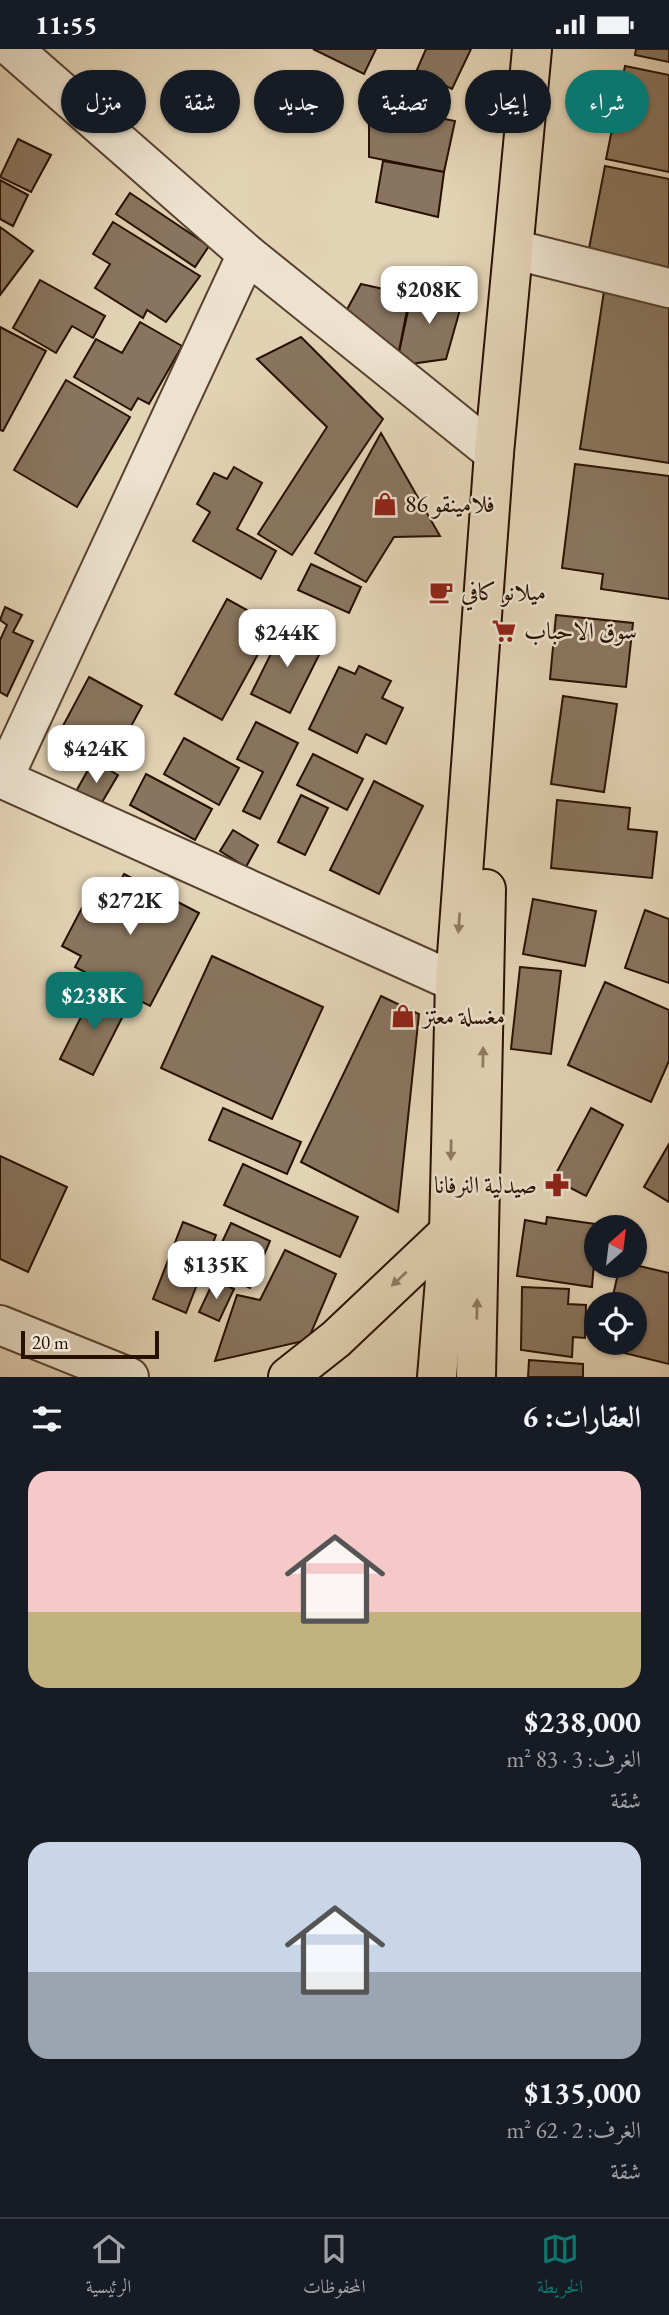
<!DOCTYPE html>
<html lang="ar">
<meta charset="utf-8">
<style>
body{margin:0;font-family:"EB Garamond",Amiri,serif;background:#20242c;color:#f1f3f6;direction:rtl;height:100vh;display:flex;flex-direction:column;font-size:26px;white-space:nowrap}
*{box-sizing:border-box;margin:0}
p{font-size:23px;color:#9ea1a6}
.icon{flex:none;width:38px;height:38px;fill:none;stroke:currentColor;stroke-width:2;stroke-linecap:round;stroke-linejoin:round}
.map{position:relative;height:1328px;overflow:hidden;direction:ltr}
.details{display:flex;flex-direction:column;background:#171b24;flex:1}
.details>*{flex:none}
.top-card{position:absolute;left:21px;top:21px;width:628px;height:63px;direction:rtl;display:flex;gap:14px}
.needle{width:46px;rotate:28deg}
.fabs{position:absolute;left:584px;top:1166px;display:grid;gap:14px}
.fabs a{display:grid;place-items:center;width:63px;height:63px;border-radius:50%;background:#171b24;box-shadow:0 2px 5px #0004;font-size:35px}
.scale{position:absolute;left:21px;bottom:18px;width:138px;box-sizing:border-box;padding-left:7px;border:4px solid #281001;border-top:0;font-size:19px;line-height:24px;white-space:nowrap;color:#281001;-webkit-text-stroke:5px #ede2cf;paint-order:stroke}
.price{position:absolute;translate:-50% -60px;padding:0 16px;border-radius:14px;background:#fff;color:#222;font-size:23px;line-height:46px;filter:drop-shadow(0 2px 4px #0008)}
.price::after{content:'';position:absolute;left:50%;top:42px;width:21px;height:16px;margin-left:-10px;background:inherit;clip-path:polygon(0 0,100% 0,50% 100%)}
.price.selected{background:#0f766e;color:#fff}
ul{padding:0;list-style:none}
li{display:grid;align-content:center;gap:14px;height:371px;padding:0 28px}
li span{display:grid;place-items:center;height:217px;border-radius:21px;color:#555}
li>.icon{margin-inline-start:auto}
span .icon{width:126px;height:126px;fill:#fffc;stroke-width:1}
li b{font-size:30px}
h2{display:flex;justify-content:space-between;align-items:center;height:84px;padding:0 28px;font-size:30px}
.pill{padding:0 24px;border-radius:32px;background:#171b24;box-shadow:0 2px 5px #0004;font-size:24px;line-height:63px}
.pill.selected{background:#0f766e;color:#fff}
.status{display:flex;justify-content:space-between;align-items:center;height:49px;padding:0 35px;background:#171b24;direction:ltr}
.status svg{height:19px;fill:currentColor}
.tab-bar{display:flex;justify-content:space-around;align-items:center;height:98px;border-top:2px solid #363941;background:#171b24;font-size:19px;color:#9ea1a6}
.tab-bar a{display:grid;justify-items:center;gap:4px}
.tab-bar .selected{color:#0f766e}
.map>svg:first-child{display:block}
.building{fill:#89755f;stroke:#281001;stroke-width:2}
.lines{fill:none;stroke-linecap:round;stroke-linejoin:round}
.minor-casing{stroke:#57412e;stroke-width:42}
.major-casing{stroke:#281001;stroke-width:42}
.minor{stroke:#ede2cf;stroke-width:38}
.major{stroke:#e3d3b5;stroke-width:38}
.oneway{fill:#8f7b64}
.labels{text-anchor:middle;stroke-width:5;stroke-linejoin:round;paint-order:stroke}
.poi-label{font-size:24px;fill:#281001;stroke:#ede2cf;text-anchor:start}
</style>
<div class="status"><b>11:55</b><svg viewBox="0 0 49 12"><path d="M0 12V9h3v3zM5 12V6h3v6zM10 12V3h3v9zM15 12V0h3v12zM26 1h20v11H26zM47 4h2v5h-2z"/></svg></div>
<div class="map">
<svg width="669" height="1328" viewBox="0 0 669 1328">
<rect width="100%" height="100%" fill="#e3d3b5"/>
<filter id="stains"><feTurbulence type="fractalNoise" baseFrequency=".00286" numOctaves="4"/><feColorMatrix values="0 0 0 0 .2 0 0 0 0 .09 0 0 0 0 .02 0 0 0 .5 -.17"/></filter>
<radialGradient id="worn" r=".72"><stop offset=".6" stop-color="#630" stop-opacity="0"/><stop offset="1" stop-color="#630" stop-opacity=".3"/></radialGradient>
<g class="building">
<polygon points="313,0 376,0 364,25"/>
<polygon points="426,0 471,0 452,40 416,23"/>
<polygon points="636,0 669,0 669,13 635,6"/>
<polygon points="625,17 669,26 669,123 606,110"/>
<polygon points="369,55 455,72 444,123 369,108"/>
<polygon points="18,90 51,106 31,143 0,128"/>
<polygon points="383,112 444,123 438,168 376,153"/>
<polygon points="605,117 669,130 669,231 586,215"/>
<polygon points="0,131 28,146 13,177 0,170"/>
<polygon points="130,144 209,197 195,218 116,165"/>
<polygon points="113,173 200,227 166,273 147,261 143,269 95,239 110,215 93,205"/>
<polygon points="0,178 33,202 0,246"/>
<polygon points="40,231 105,267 93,289 72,277 56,304 13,279"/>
<polygon points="414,234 463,250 446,310 396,317"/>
<polygon points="361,235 410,246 396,317 345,264"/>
<polygon points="604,242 669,252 669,414 580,400"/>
<polygon points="140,273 182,297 149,355 138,349 131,361 74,328 96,290 122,304"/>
<polygon points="0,278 46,302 3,382 0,381"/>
<polygon points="301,288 383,370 292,506 258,485 327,378 257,310"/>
<polygon points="66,331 130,368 77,458 14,421"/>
<polygon points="381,384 440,487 394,488 366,533 315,504"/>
<polygon points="575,415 669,427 669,550 601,540 603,525 562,519"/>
<polygon points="234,418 262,434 237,480 276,502 261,530 193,492 210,463 197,455 214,424 227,430"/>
<polygon points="311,515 361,538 349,564 298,541"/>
<polygon points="227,550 274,576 222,671 175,645"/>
<polygon points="5,558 22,566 13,583 33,592 7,647 0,643 0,591 7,576 0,571"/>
<polygon points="556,566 633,574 626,638 550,630"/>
<polygon points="285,576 324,596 290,664 251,645"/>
<polygon points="359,617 391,632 382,649 403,659 386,695 366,685 357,704 309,680 339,618 355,625"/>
<polygon points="89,628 142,657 110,716 57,688"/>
<polygon points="563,647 617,655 604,743 551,735"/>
<polygon points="256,673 298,694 260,770 243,762 263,723 237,710"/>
<polygon points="184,689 239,719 219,756 164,725"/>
<polygon points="313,705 363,730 347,761 297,736"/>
<polygon points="93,712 118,726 98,760 74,746"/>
<polygon points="146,725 212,760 195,791 130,756"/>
<polygon points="374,732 423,757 379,845 330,821"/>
<polygon points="301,746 328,759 305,806 278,793"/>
<polygon points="557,751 630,759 628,780 657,783 652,829 551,819"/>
<polygon points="233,781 258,796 246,818 220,802"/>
<polygon points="124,825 199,864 150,957 75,918 81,907 62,897 97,830 116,840"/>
<polygon points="533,850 596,862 585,917 523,905"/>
<polygon points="645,861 669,870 669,934 625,919"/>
<polygon points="212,907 323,958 272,1070 161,1019"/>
<polygon points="520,918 561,922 551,1005 511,1000"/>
<polygon points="605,933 669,961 669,1012 651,1053 568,1016"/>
<polygon points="95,940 128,957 93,1026 60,1010"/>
<polygon points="381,947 419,965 398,1163 301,1113"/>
<polygon points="223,1059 301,1093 287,1125 209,1091"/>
<polygon points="591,1059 623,1076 586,1147 553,1130"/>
<polygon points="669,1095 669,1153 644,1138"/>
<polygon points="0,1107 67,1138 28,1223 0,1210"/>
<polygon points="243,1115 358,1168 340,1208 224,1156"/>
<polygon points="547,1168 602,1176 597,1178 592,1238 517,1227 525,1171 546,1175"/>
<polygon points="183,1173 216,1186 186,1264 153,1250"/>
<polygon points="231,1174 270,1192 250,1239 209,1221"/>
<polygon points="285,1201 336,1225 308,1291 215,1312 237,1246 260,1251"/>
<polygon points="620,1216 635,1216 669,1224 669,1315 600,1298 601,1293 635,1293 635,1255 611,1255"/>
<polygon points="214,1231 234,1240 219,1272 199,1263"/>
<polygon points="522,1238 569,1240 568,1255 586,1256 585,1289 573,1288 572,1308 521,1301"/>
<polygon points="529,1311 583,1315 583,1328 528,1328"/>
</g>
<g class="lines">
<g class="minor-casing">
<g id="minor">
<polyline points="13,0 247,205 494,404"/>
<polyline points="528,204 669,239"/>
<polyline points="247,205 3,730 455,933"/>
<polyline points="0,1276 129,1328"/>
</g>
</g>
<g class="major-casing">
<g id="major">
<polyline points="288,1328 336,1290 449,1183"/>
<polyline points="437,1328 449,1183 455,933 494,404 532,0"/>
<polyline points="476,1328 486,840"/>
</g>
</g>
<use href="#minor" class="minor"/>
<use href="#major" class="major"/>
</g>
<defs><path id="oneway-solid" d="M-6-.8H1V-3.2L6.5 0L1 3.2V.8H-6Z" transform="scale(1.75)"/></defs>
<g class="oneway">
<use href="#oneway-solid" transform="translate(459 874) rotate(94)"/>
<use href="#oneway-solid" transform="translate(483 1008) rotate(-89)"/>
<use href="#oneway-solid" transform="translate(451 1101) rotate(91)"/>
<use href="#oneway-solid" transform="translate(399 1230) rotate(137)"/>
<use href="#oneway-solid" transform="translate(477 1260) rotate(-89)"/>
</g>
<defs>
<g id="shop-bare" transform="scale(1.89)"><path d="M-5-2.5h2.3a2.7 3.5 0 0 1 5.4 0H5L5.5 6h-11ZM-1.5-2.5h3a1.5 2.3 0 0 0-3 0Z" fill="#8f2418" stroke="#ede2cf" stroke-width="2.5" paint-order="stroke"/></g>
<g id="cafe-bare" transform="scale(1.89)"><path d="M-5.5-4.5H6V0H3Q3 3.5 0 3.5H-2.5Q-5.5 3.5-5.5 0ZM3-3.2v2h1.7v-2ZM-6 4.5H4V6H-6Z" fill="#8f2418" stroke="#ede2cf" stroke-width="2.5" paint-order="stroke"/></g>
<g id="supermarket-bare" transform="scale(1.89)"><path d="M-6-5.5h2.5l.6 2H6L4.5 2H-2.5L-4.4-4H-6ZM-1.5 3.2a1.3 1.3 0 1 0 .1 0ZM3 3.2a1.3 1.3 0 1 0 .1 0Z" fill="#8f2418" stroke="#ede2cf" stroke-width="2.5" paint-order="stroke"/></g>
<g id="pharmacy-bare" transform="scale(1.89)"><path d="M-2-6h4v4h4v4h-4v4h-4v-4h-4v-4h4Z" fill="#8f2418" stroke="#ede2cf" stroke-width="2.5" paint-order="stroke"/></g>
</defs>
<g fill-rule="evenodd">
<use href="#shop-bare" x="385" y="455"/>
<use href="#cafe-bare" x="441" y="543"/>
<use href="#supermarket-bare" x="504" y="582"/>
<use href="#shop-bare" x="403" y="967"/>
<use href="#pharmacy-bare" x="557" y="1136"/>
</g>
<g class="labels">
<g class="poi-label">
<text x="405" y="463">فلامينقو 86</text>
<text x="461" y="551">ميلانو كافي</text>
<text x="524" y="590">سوق الاحباب</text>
<text x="423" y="975">مغسلة معتز</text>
<text x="537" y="1144" text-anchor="end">صيدلية النرفانا</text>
</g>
</g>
<rect width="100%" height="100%" filter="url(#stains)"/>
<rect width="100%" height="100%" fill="url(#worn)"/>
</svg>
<div class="fabs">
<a><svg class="needle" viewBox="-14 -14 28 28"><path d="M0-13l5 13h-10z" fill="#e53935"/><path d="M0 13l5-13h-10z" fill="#9ea1a6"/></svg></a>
<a><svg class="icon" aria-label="locate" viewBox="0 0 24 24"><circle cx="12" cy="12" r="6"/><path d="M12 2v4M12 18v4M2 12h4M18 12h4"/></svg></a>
</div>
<div class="scale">20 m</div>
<b class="price" style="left:429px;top:277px">$208K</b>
<b class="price" style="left:287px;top:620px">$244K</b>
<b class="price" style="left:96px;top:736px">$424K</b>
<b class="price" style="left:130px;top:888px">$272K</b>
<b class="price selected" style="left:94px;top:983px">$238K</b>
<b class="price" style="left:216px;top:1252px">$135K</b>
<div class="top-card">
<a class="pill selected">شراء</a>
<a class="pill">إيجار</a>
<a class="pill">تصفية</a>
<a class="pill">جديد</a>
<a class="pill">شقة</a>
<a class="pill">منزل</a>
</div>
</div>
<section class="details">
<h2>العقارات: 6<svg class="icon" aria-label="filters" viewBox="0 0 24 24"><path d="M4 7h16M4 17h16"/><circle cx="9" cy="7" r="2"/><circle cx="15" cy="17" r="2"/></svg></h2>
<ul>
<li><span style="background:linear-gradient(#f6c9c9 65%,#c2b280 0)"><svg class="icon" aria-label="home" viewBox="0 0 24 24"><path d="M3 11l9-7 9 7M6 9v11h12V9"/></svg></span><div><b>$238,000</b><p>الغرف: 3 · 83 m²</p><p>شقة</p></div></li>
<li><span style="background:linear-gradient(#c9d6e8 60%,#9aa5b1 0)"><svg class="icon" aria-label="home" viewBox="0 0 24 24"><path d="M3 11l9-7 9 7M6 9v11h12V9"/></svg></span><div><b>$135,000</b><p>الغرف: 2 · 62 m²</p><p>شقة</p></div></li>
</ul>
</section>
<nav class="tab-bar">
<a class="selected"><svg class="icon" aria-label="map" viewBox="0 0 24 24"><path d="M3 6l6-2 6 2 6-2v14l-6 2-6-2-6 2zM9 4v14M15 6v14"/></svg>الخريطة</a>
<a><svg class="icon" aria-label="saved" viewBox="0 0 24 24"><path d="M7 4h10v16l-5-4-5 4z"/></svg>المحفوظات</a>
<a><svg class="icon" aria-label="home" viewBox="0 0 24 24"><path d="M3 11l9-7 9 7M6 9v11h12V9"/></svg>الرئيسية</a>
</nav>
